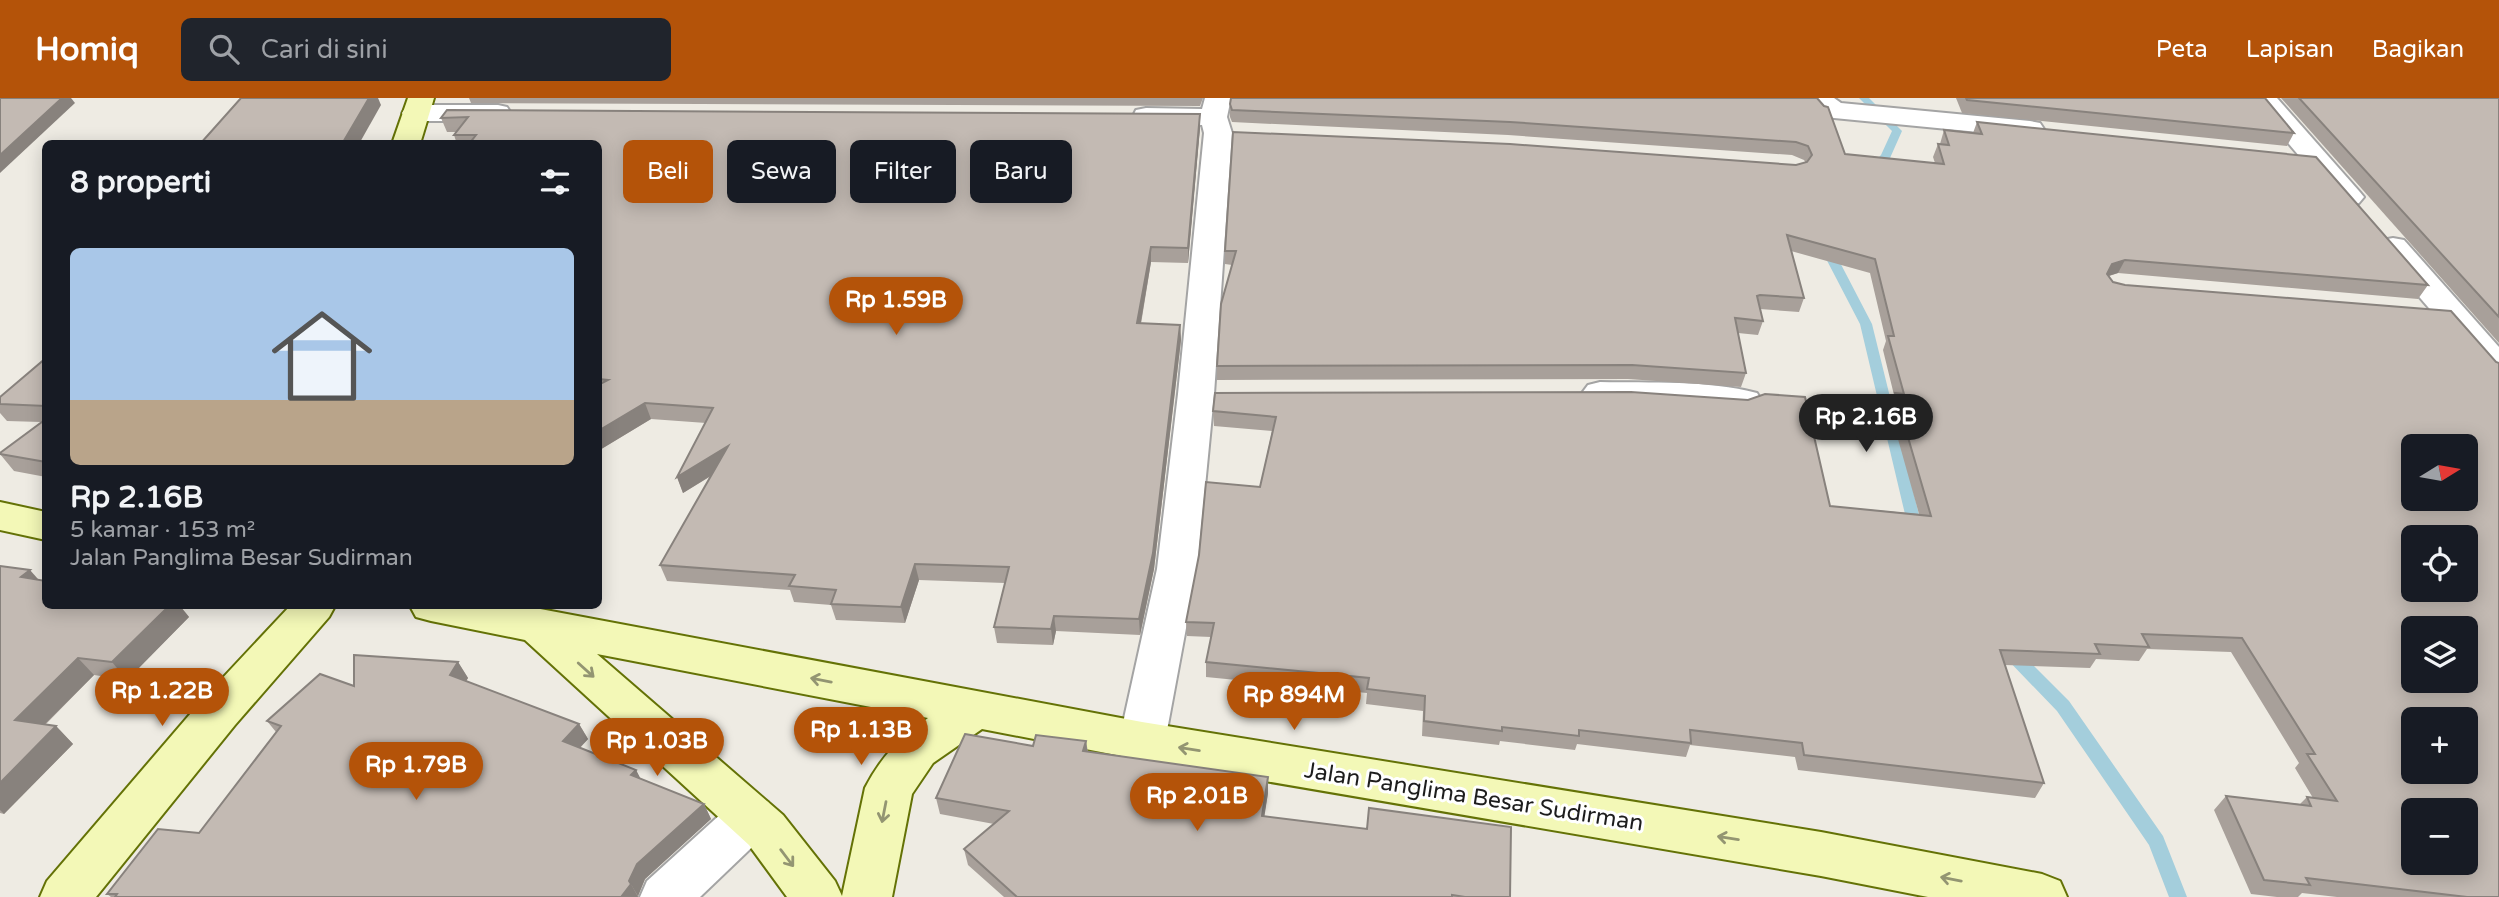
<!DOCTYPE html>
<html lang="id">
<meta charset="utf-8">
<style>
body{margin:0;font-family:"Varela Round",sans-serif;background:#20242c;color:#f1f3f6;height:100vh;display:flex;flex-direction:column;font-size:26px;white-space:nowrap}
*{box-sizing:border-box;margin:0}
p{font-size:23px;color:#9ea1a6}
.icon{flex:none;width:38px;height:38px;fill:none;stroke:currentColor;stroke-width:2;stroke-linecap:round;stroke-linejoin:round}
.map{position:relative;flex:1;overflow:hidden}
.side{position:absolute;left:42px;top:42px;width:560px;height:469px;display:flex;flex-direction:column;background:#171b24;border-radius:10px;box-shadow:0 4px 18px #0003}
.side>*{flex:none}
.guide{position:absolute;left:623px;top:42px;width:665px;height:63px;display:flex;gap:14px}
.needle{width:46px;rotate:79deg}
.fabs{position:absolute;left:2401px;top:336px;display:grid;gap:14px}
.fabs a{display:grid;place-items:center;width:77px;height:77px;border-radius:10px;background:#171b24;box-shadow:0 4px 18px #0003;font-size:35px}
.price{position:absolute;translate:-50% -60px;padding:0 16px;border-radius:24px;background:#b45309;color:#fff;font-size:23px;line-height:46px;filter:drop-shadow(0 2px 4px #0008)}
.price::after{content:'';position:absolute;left:50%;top:42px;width:21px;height:16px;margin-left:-10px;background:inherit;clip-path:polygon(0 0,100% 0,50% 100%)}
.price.active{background:#222;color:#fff}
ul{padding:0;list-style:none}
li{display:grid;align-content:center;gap:14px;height:371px;padding:0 28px}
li+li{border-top:2px solid #363941}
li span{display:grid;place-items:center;height:217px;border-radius:10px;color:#555}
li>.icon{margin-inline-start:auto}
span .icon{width:126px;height:126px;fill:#fffc;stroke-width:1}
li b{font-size:30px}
h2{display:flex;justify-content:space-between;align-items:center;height:84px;padding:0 28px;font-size:30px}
.pill{padding:0 24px;border-radius:10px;background:#171b24;box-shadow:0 4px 18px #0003;font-size:24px;line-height:63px}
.pill.active{background:#b45309;color:#fff}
header{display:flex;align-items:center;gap:42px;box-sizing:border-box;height:98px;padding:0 35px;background:#b45309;color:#fff}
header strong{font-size:33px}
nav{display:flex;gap:38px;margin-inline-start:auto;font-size:24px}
.search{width:490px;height:63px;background:#20242c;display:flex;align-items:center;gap:18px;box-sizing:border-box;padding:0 24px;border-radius:10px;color:#9ea1a6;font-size:26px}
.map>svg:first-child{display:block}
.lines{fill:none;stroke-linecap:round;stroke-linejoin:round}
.stream{fill:#a4cedc;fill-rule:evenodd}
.street-casing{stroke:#a4a4a4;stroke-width:4}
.secondary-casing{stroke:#647206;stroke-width:4}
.street{fill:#fff;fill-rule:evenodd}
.secondary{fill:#f3f8b7;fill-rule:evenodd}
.wall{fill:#a8a09a}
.shaded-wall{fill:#88827d}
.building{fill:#c3bab3;stroke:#88827d;stroke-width:2;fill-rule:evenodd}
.oneway{stroke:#939572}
.labels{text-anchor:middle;stroke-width:6;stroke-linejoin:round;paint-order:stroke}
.near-street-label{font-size:23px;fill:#1d1d1d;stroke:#fff}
</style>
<header>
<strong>Homiq</strong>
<div class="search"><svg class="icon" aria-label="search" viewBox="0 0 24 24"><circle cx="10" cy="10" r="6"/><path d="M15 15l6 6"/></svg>Cari di sini</div>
<nav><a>Peta</a><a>Lapisan</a><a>Bagikan</a></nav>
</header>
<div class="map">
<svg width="2499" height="799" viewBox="0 0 2499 799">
<rect width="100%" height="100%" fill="#eeebe3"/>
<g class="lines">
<g class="stream">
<polygon points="1859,0 1869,0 1902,33 1890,60 1872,74 1867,71 1881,57 1892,33"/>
<polygon points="1827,148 1833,151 1872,226 1923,433 1921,437 1916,438 1909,433 1860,226 1821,151"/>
<polygon points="2010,548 2016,550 2069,603 2163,738 2187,799 2169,799 2149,747 2057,613 2004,558 2002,554 2004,550"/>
</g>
<g class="street-casing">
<g id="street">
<polygon points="1205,0 1231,0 1227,19 1232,35 1214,296 1197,471 1165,643 1158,656 1142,662 1126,656 1119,643 1157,471 1178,296 1204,35 1202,27 1136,24 1133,18 1136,12 1146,10 1202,11"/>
<polygon points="1803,0 1834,0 1841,5 2030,23 2040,25 2044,31 2040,37 2030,39 1834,20 1825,18"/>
<polygon points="2250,0 2277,0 2359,93 2364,99 2359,105 2349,108 2339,105"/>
<polygon points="415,7 498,7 507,9 511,15 507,21 498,23 415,23 406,21 402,15 406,9"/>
<polygon points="2393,140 2404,142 2499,249 2499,281 2487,277 2382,156 2378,149 2382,142"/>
<path d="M1600,284c51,1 107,-2 157,11l5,8 -5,8c-28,7 -59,-2 -88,-4 -27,-1 -55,3 -81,-4l-6,-8 6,-8z"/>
<polygon points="751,698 768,704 775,719 768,734 700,799 640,799 647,783 734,704"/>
</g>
</g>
<g class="secondary-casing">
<g id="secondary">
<polygon points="408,0 434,0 420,46 392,46"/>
<polygon points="0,404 46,414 46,442 0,432"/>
<polygon points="290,508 335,508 329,519 235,627 96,799 40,799 47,783 203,601"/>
<path d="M410,508h102l23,2 607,114 679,110 221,42 18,7 7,16h-139l-107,-21 -679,-116 -160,-31 -49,34 -21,31 -20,103h-105l-38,-52 -224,-205 -94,-19 -15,-4zM597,556l331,64c-28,19 -47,39 -63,70l-23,108 -7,-15 -52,-66z"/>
</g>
</g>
<use href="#street" class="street"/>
<use href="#secondary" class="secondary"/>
</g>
<g class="wall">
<polygon points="469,0 1203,0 1200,8 471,5"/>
<polygon points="1817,0 1845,56 1935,65 1933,59 1938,46 1940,46 1944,32 1973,35 1977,24 2428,187 2418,201 2118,175 2109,178 2499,799 2337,799 2302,795 2298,799 2277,799 2251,796 2214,712 2226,698 2300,706 2307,699 2313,700 2295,670 2299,665 2231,554 2147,551 2139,563 2096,561 2090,570 2005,567 2044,685 2035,700 1798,672 1795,659 1690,647 1686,659 1577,646 1575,652 1500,643 1499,647 1422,638 1423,613 1366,606 1367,595 1206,579 1206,564 1211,539 1187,538 1186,524 1260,389 1272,333 1214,328 1213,313 1215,295 1830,408 1919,416 1889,309 1894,297 1883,252 1886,243 1870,175 1791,153 1804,200 1799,214 1760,211 1763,223 1758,237 1738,235 1746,275 1741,289 1628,281 1217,282 1217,268 1232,167 1225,166 1225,153 1796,67 1806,65 1804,62 1792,57 1508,37 1232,24 1230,19 1230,6"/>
<polygon points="1956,0 2265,0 2294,35 2287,48 1962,15"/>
<polygon points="2281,0 2499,0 2499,245"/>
<polygon points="447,12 1200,30 1188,165 1151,164 1141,226 1180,227 1181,242 1154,471 1140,537 1056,533 1053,547 997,545 994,529 1005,485 919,482 905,525 836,522 831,507 794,504 790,492 667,483 660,467 711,378 683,395 677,379 706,325 651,321 598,353 598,46 457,46 454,37 456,34 447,34 441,20"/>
<polygon points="46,260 46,379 14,373 0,356 41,324 7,323 0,315 0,299"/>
<polygon points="0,468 46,508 180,508 189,519 127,582 94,577 45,627 56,628 73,646 4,716 0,715"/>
<polygon points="458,564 468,580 466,583 579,626 588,641 580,650 636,672 640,681 704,706 711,721 645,781 638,798 638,799 111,799 107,796 199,735 276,634 267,623 354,588"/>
<polygon points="1086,643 1088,654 1268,679 1268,695 1264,718 1510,799 1004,799 968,767 964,751 994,726 940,716 936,700 1033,648"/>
</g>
<g class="shaded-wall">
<polygon points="62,0 71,0 75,5 0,75 0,57"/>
<polygon points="369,0 378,0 381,7 359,46 342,46"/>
<polygon points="1200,16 1200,30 1188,165 1188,150"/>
<polygon points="1151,149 1151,164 1138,241 1137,225"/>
<polygon points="2125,162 2118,175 2105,179 2112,166"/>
<polygon points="1180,227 1181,242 1154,471 1140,537 1139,521"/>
<polygon points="645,305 651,321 598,353 598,333"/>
<polygon points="728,348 733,364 683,395 677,379"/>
<polygon points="915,466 919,482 905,525 901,509"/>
<polygon points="30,472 45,489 21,479"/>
<polygon points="169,508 180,508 189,519 127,582 112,564"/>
<polygon points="1054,518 1056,533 1053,547 1051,531"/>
<polygon points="78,560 94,577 32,639 15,622"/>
<polygon points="458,564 468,580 460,593 450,577"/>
<polygon points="579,626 588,641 571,659 563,643"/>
<polygon points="56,628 73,646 4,716 0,712 0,685"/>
<polygon points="1086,643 1088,659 1083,653"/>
<polygon points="636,672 644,687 631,677"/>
<polygon points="1268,679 1268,695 1262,734 1262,718"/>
<polygon points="704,706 711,721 645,781 638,798 629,783 637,766"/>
<polygon points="631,786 638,799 621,799"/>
</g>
<g class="building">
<polygon points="0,0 62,0 0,57"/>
<polygon points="241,0 369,0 342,46 200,46"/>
<path d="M1231,0h586l7,8 4,1 17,47 99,10 -6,-20 11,1 -5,-15 38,4 -5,-12 339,35 112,128 -303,-25 -13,4 -5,10 6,8 12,3 326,26 45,51 3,1v534h-32l-161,-19 4,7 -46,-5 -38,-84 85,10 -4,-9 30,4 -30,-47h8l-73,-116 -100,-4 7,13 -54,-3 5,10 -100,-4 44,133 -240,-28 -2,-12 -112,-13 1,13 -112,-13v6l-77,-9v4l-78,-10 1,-25 -58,-7 2,-11 -163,-16 8,-39 -28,-1 13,-67 7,-73 54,5 16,-70 -63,-6 2,-18 416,-1 117,8 17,-6 40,3 25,109 101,10 -36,-123 9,1 -16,-58h6l-19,-77 -88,-24 17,63 -44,-3 -3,1 6,25 -28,-3 11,55 -114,-8 -415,1 4,-62 15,-53h-11l8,-119 277,12 286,21 11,-3 5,-7 -4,-9 -12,-4 -286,-20 -278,-12 -2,-6zM2413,348h53v53h-53zM2413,439h53v53h-53zM2413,530h53v53h-53zM2413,621h53v53h-53zM2413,712h53v53h-53z"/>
<polygon points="1966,0 2265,0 2294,35 1967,2"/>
<polygon points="2299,0 2499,0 2499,219"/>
<polygon points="447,12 1200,16 1188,150 1151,149 1137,225 1180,227 1153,455 1139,521 1054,518 1051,531 994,529 1009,469 915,466 901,509 831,506 836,492 789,488 795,477 660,467 728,348 677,379 713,310 645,305 598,333 598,287 608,282 598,281 598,46 469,46 476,37 454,37 468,19 441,20"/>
<polygon points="46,260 46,308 0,306 0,299"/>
<polygon points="46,321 46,364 0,356 0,355"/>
<polygon points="0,468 30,472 21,479 46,483 46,508 169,508 112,564 78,560 15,622 56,628 0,685"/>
<polygon points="354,557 458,564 450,577 579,626 563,643 636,672 631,677 704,706 637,766 629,783 631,786 621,799 115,799 117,796 107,796 158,731 199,735 281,628 267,623 320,576 354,588"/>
<polygon points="965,636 1033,648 1036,637 1086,643 1083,653 1268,679 1262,718 1367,731 1369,710 1511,729 1510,799 1465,799 1452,797 1452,799 1017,799 964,751 1009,713 936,700"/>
</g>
<defs><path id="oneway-shaft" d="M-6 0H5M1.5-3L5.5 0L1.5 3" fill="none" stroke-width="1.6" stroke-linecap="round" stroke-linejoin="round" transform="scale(1.75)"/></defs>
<g class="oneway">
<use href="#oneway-shaft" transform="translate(586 572) rotate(42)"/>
<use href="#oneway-shaft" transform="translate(821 582) rotate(-169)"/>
<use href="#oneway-shaft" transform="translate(1189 651) rotate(-171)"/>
<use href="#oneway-shaft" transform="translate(884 714) rotate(101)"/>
<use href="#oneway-shaft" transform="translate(1728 740) rotate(-171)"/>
<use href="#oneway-shaft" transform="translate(787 760) rotate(53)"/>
<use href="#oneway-shaft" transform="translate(1951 781) rotate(-169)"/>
</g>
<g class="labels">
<g class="near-street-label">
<text transform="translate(1474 698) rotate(9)" y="8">Jalan Panglima Besar Sudirman</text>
</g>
</g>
</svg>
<div class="fabs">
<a><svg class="needle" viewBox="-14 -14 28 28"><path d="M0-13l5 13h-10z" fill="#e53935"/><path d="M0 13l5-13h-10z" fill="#9ea1a6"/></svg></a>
<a><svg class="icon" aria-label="locate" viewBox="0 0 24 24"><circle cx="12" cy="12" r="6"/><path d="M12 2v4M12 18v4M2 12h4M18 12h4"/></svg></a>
<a><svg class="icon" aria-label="layers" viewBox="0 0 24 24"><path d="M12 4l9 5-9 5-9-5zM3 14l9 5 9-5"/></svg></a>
<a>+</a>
<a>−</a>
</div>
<b class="price" style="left:896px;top:239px">Rp 1.59B</b>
<b class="price active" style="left:1866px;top:356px">Rp 2.16B</b>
<b class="price" style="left:162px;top:630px">Rp 1.22B</b>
<b class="price" style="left:1294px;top:634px">Rp 894M</b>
<b class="price" style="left:861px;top:669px">Rp 1.13B</b>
<b class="price" style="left:657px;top:680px">Rp 1.03B</b>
<b class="price" style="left:416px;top:704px">Rp 1.79B</b>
<b class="price" style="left:1197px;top:735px">Rp 2.01B</b>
<div class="guide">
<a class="pill active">Beli</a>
<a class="pill">Sewa</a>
<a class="pill">Filter</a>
<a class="pill">Baru</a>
</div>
<section class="side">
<h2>8 properti<svg class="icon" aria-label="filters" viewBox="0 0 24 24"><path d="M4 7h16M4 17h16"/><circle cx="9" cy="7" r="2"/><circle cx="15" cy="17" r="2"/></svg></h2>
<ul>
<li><span style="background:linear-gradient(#a9c7e8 70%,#b9a48a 0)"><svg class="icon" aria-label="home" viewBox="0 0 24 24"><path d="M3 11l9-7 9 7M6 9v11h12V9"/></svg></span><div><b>Rp 2.16B</b><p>5 kamar · 153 m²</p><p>Jalan Panglima Besar Sudirman</p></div></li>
</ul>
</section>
</div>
